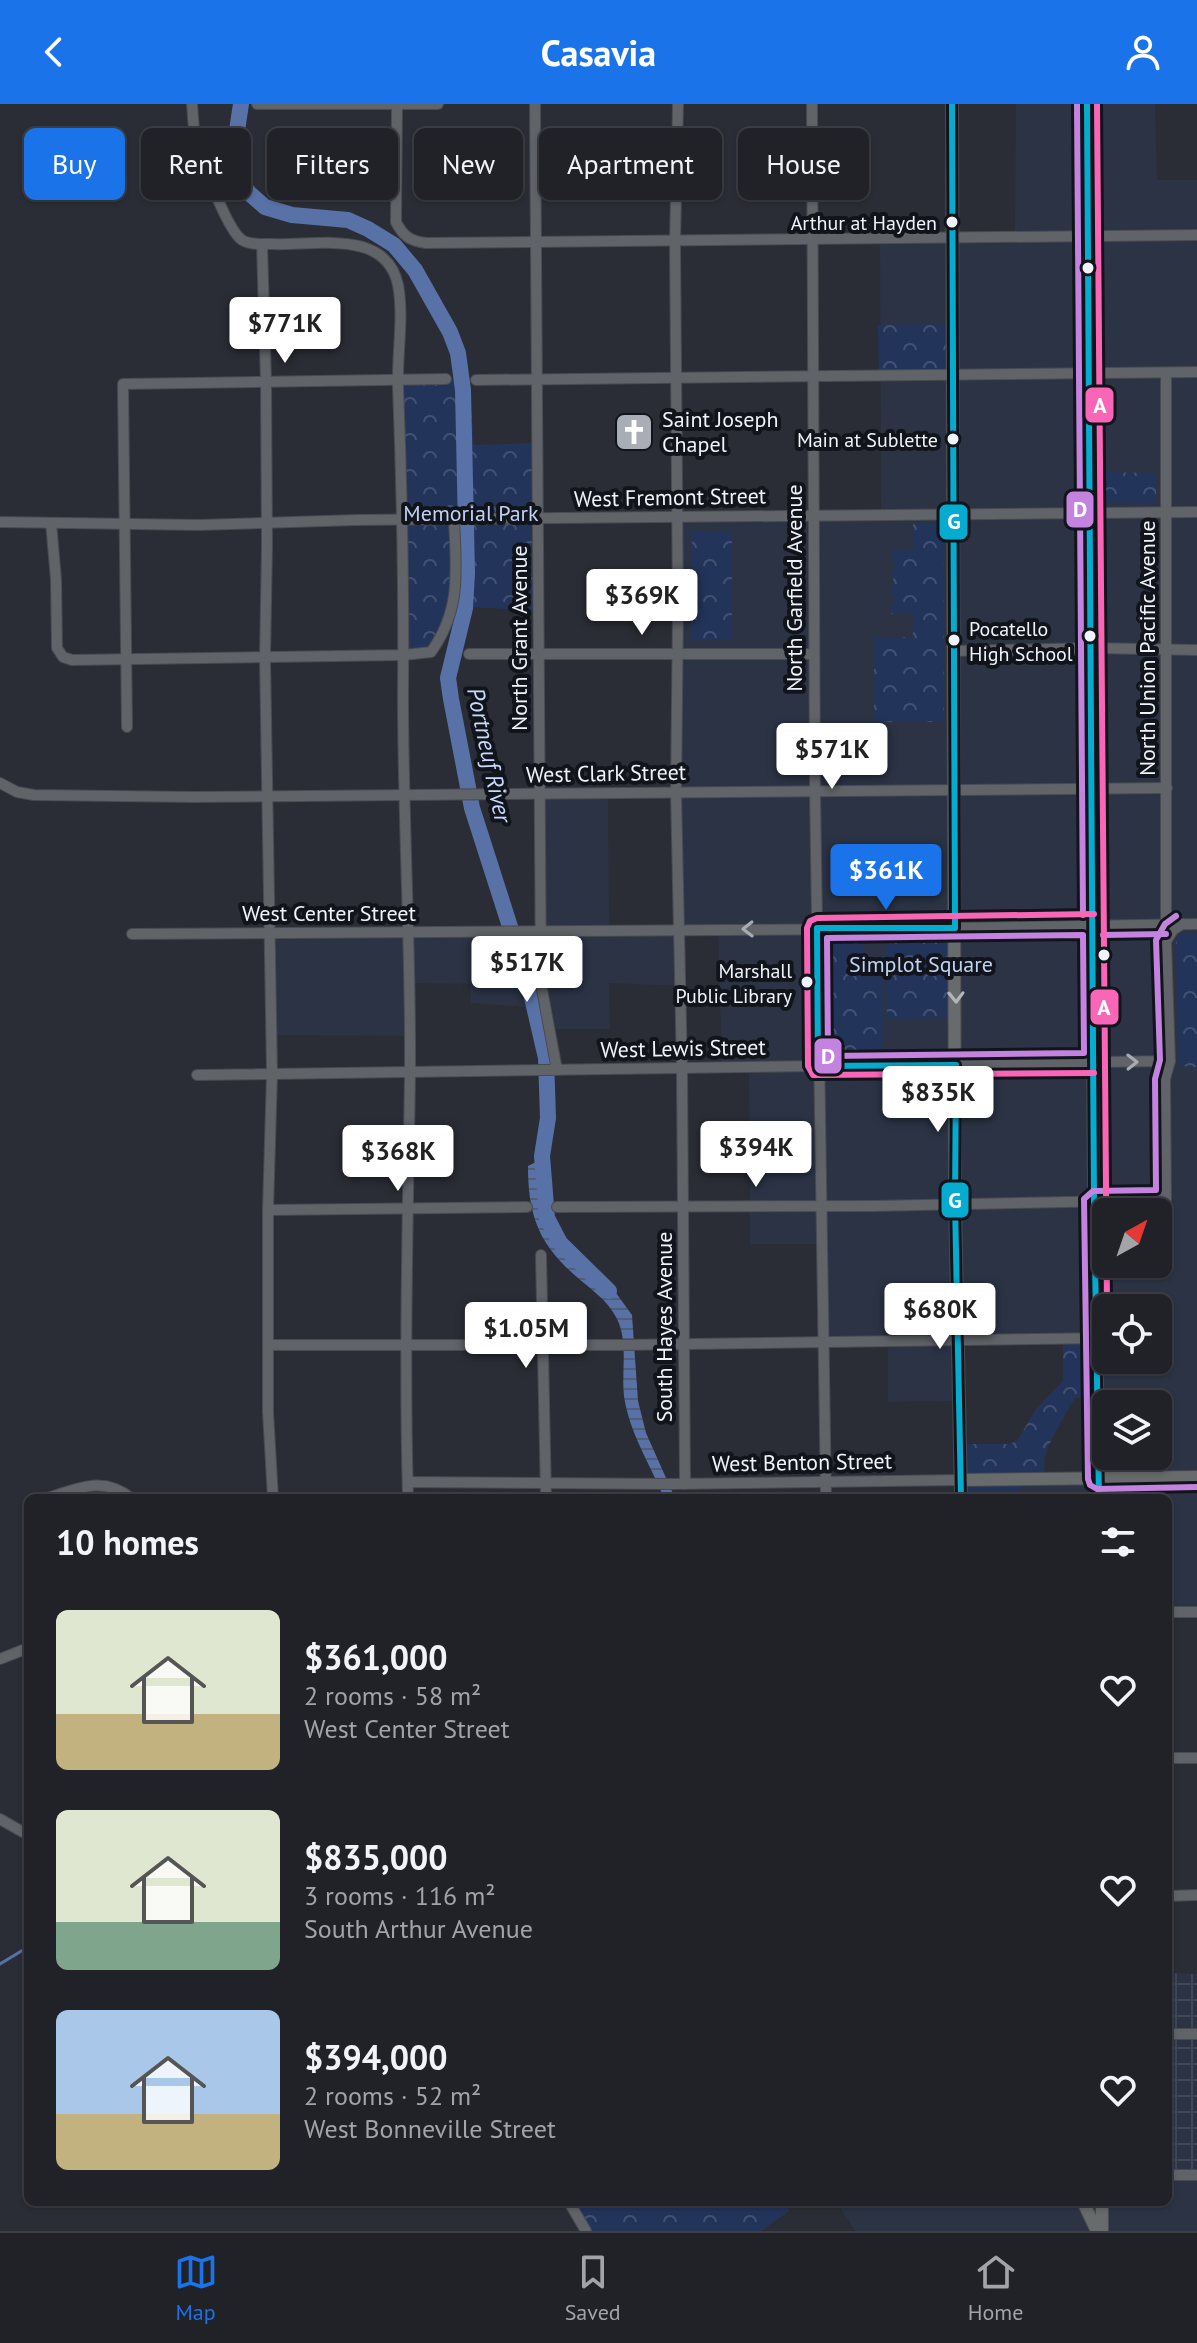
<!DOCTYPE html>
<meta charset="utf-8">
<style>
body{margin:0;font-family:"PT Sans",sans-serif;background:#282a30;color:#f1f3f6;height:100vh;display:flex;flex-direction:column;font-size:30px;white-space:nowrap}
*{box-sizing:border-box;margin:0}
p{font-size:26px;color:#a2a4a8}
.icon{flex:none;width:44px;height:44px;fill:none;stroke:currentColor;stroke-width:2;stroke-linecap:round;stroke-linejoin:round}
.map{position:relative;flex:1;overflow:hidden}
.drawer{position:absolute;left:24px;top:1390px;width:1148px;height:712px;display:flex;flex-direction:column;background:#202228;border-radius:12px;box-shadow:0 2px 6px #0004,0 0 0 2px #3d3f45}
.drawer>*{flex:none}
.guide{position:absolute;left:24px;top:24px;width:1150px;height:72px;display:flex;gap:16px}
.needle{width:52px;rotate:40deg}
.fabs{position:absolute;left:1092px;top:1094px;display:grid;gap:16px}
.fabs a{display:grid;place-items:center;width:80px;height:80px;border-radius:12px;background:#202228;box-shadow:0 2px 6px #0004,0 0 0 2px #3d3f45;font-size:40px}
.price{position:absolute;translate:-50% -68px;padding:0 18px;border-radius:8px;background:#fff;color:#222;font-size:26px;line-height:52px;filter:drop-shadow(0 2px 4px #0008)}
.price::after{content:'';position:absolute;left:50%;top:48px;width:24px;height:18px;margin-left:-12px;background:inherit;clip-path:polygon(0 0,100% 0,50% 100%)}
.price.current{background:#1a73e8;color:#fff}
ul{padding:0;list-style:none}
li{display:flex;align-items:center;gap:24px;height:200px;padding:0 32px}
li span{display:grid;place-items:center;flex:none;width:224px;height:160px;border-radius:12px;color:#555}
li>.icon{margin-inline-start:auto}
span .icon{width:96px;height:96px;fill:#fffc;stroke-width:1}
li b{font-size:34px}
h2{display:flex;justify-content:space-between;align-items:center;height:96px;padding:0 32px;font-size:34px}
.chip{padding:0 28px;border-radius:12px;background:#202228;box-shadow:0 2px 6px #0004,0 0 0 2px #3d3f45;font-size:28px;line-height:72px}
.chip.current{background:#1a73e8;color:#fff}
header{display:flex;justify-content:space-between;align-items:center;height:104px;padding:0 32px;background:#1a73e8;color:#fff;font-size:36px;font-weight:700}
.tab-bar{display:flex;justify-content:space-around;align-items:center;height:112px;border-top:2px solid #3d3f45;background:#202228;font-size:22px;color:#a2a4a8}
.tab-bar a{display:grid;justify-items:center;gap:4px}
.tab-bar .current{color:#1a73e8}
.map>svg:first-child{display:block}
.built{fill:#2b3345;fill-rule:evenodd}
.industrial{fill:url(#industrial-grid)}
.park{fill:url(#park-crowns)}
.water{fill:url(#water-rules)}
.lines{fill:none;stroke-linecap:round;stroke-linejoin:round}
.stream{stroke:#5872a8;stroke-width:3}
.river{stroke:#5872a8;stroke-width:16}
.minor-casing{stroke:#484a51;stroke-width:12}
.major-casing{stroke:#484a51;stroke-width:14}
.minor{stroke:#606368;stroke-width:10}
.major{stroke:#686b6b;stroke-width:12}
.bus-1-casing{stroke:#11141a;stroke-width:12}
.bus-2-casing{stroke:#11141a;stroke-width:12}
.bus-3-casing{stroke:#11141a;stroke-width:12}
.bus-1{stroke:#06acd0;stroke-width:6}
.bus-2{stroke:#c483df;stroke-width:6}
.bus-3{stroke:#fa66b7;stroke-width:6}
.oneway{stroke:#a7abb2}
.oneway2{stroke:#b2b6bb}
.bus-dot{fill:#eef3fc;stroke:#11141a;stroke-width:3}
.labels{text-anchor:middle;stroke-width:8;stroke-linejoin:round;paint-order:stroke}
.bus-label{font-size:20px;fill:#eef3fc;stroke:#11141a;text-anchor:end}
.poi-label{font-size:22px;fill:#eef3fc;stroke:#11141a;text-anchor:start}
.street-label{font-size:22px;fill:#eef3fc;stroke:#11141a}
.park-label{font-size:22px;fill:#c2d2f4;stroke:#11141a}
.water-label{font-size:24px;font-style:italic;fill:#c8d9fb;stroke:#11141a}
.line-badge{stroke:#11141a;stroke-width:3}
.badge-label{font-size:22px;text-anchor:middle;font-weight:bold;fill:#fff}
</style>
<header><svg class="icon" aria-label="back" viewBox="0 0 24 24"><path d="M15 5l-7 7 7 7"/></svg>Casavia<svg class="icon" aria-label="person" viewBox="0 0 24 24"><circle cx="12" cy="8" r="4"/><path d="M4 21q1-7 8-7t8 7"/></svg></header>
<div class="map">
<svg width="1197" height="2127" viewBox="0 0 1197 2127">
<defs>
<pattern id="industrial-grid" width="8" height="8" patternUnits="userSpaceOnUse" patternTransform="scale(2)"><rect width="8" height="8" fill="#2b3345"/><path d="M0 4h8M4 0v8" fill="none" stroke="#404758"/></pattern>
<pattern id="park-crowns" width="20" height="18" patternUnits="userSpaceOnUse" patternTransform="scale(2)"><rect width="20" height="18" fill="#23345a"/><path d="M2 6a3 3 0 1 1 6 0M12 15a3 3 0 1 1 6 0" fill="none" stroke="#435273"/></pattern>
<pattern id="water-rules" width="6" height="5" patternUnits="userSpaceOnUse" patternTransform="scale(2)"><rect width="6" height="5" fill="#5872a8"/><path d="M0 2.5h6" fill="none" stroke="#505e7a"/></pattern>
</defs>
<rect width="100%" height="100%" fill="#2a2d35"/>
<g class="built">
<path d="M1016,0h139l2,76h40v1432h-29v-114h-155l16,-19 69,-1 -2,-140 -138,2 1,61 -71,1v-61l-65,1 -2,-98h-71l-1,-176h-27l-4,-138 -39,1 1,55 -71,-3 1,46h-67l-23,-97h20v-138l68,-1 1,137h70l-1,-413 203,-2 -1,-275 135,-3zM1106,1108h52v52h-52zM1106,1204h52v52h-52zM1106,1300h52v52h-52z"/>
<polygon points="270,828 499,828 527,903 471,899 470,880 409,879 409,932 272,931"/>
<polygon points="1168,2071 1197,2071 1197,2127 855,2127 837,2098 1168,2098"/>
</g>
<polygon class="industrial" points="1168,1841 1170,1841 1170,1869 1197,1870 1197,2071 1168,2071"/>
<g class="park">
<polygon points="954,220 954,271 879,272 878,221"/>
<polygon points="469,275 474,341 538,339 537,507 454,502 431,548 404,551 398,276"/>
<polygon points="1099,368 1156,369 1156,395 1154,399 1099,398"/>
<polygon points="913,419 943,419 944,618 874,618 874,534 913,533 913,510 891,510 891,498 895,497 895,491 891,491 891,483 894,483 892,465 895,464 895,457 892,457 892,445 913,445"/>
<rect x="692" y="428" width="40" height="107"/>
<polygon points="955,824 957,914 887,915 886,825"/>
<polygon points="1182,829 1197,829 1197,963 1179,962 1176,836"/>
<polygon points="826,835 863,837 863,872 884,873 882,951 827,952"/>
<path d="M1063,1234h33l3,61 -24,-1c-11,18 -21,35 -29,54 -3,7 -1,19 -1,27h-16l-16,19h-52l-1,-54h50l7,-3 19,-32 27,-28z"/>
<polygon points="569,2098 784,2098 789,2107 761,2127 586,2127"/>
</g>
<path class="water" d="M544,1054l-4,46 14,37 21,25 30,17 11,10 16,22 6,86 8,32 29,65h-11c-14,-34 -35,-66 -40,-102 -3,-26 5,-55 -8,-79 -9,-17 -24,-27 -38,-39 -39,-33 -50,-62 -50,-112z"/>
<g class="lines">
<polyline class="stream" points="0,1860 28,1843"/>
<polyline class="river" points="241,0 233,53 237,72 249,89 265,103 292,111 348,116 368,125 394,141 415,166 450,228 458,249 463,286 467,469 465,504 448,574 451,595 472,704 530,885 546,954 548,1014 542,1052 547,1114 560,1139 609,1187"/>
<g class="minor-casing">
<g id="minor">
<path d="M192,0c1,10 1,21 3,31 5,20 31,94 47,105 8,5 21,4 30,4 43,2 114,-16 126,41 6,32 -1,68 0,101 4,103 6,205 5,309 0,126 8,252 7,378 -2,142 -6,283 -2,425"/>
<polyline points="257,0 438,0"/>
<path d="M397,0l-1,118c7,14 14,19 30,21l771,-8"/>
<polyline points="535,0 541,880 557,966"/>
<polyline points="678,0 675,138 678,506 676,688 682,965 685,1380"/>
<polyline points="812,0 815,687 826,1394"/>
<polyline points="262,140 266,278 267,442 265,554 272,970 268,1106 268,1308 273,1394"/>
<polyline points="476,276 1197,268"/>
<polyline points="0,418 199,421 356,416 1197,408"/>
<path d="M51,419l5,56 1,69 6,9 9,3 332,-5 27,-3c31,-43 25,-83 23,-133"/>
<polyline points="954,547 1092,544 1197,546"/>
<polyline points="469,550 814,550"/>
<polyline points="127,623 123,280 446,275"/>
<polyline points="0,679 17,688 34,691 194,693 1167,684"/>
<polyline points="1166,820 1166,269"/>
<polyline points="132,830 886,825 1197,820"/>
<polyline points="197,971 1170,957"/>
<polyline points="557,1103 874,1102 1166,1096 1165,975 1170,957 1166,837 1173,826 1182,820"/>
<polyline points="268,1106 527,1103"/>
<polyline points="541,1151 546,1394"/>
<polyline points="1158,1234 1167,1234"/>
<polyline points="269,1241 620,1241 1106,1234"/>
<polyline points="408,1378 674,1380 961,1376"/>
<path d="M47,1394c31,-9 55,-23 84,0"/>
<polyline points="1168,1508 1197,1508"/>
<polyline points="0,1555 28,1544"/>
<polyline points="1168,1654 1197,1654"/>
<polyline points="0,1715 28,1731"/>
<polyline points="1168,1792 1197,1791"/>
<polyline points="1168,1930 1197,1930"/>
<polyline points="1168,2071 1197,2071"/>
<polyline points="569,2098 586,2127"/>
</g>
</g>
<g class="major-casing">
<g id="major">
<polyline points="952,0 955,1099 961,1394"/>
<polyline points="1087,0 1094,1097 1099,1394"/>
<polyline points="1121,1352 1134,1361 1159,1369"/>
<polyline points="961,1376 1197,1373"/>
<polyline points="1083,2098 1097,2127"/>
<polyline points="1102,2098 1102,2127"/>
</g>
</g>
<use href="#minor" class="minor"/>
<use href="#major" class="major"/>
<g class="bus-1-casing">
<g id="bus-1">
<polyline points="952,0 955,824 817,824 818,962 956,961 955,1099 961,1394"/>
<polyline points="1087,0 1094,1097 1099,1394"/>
</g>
</g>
<g class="bus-2-casing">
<g id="bus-2">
<polyline points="1077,0 1083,811"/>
<polyline points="1176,812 1165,820 1156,836 1160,956 1155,975 1156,1086 1093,1087 1084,1095 1088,1375 1090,1381 1097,1385 1197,1383"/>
<polygon points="1083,831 1084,949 828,952 827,834"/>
<polyline points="1103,831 1166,830"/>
</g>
</g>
<g class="bus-3-casing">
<g id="bus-3">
<polyline points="1097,0 1107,1204"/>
<polyline points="1094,810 817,814 810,817 807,824 808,962 813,971 1094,969"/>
</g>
</g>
<use href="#bus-1" class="bus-1"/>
<use href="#bus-2" class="bus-2"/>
<use href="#bus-3" class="bus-3"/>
</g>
<defs><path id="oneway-chevron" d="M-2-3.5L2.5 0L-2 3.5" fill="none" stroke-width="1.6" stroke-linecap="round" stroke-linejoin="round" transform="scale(2)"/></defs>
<g class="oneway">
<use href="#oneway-chevron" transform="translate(748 825) rotate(179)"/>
<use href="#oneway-chevron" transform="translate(1132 958) rotate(-1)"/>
</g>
<use class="oneway2" href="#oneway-chevron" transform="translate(956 893) rotate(89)"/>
<defs>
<g id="church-square" transform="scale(2)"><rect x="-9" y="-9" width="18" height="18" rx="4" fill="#a9aeb6" stroke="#11141a"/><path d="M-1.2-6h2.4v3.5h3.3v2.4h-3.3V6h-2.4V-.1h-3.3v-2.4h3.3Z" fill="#fff"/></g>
</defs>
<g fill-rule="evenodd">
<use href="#church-square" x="634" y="328"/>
</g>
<g class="bus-dot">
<circle cx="952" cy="118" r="7"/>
<circle cx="1088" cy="164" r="7"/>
<circle cx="953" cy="335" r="7"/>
<circle cx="1090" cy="532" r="7"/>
<circle cx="954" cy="536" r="7"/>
<circle cx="1104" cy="851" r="7"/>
<circle cx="807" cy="878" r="7"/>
</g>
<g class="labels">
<g class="bus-label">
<text x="937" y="126">Arthur at Hayden</text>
<text x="938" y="343">Main at Sublette</text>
<text x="969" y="532" text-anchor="start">Pocatello<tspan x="969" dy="25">High School</tspan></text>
<text x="792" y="874">Marshall<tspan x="792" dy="25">Public Library</tspan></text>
</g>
<g class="poi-label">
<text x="662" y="323">Saint Joseph<tspan x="662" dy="25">Chapel</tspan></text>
</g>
<g class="street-label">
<text transform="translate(670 393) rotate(-1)" y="8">West Fremont Street</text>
<text transform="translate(794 484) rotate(-90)" y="8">North Garfield Avenue</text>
<text transform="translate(519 534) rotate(-90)" y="8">North Grant Avenue</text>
<text transform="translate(1147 544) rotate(-90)" y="8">North Union Pacific Avenue</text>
<text transform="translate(606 669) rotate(-1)" y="8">West Clark Street</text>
<text x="329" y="817">West Center Street</text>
<text transform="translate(683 944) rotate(-1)" y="8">West Lewis Street</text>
<text transform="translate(664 1223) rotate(-90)" y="8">South Hayes Avenue</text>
<text transform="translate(802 1358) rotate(-1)" y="8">West Benton Street</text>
</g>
<g class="park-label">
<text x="471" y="417">Memorial Park</text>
<text x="921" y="868">Simplot Square</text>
</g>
<g class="water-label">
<text transform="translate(489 651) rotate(78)" y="8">Portneuf River</text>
</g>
</g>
<g class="line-badge">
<rect x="1084" y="282" width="31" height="38" rx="8" fill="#fa66b7"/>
<rect x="1065" y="386" width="30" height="39" rx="8" fill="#c483df"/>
<rect x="938" y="399" width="31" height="38" rx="8" fill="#06acd0"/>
<rect x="1089" y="884" width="31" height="38" rx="8" fill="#fa66b7"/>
<rect x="813" y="933" width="30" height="38" rx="8" fill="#c483df"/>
<rect x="940" y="1077" width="30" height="38" rx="8" fill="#06acd0"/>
</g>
<g class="badge-label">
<text x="1100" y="309">A</text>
<text x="1080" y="413">D</text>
<text x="954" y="425">G</text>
<text x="1104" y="911">A</text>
<text x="828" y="960">D</text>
<text x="955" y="1104">G</text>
</g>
</svg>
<div class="fabs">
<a><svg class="needle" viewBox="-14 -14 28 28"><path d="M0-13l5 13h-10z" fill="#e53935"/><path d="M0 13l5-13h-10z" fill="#a2a4a8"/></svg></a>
<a><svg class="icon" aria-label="locate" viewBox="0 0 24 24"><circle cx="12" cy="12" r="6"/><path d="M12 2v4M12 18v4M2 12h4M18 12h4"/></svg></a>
<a><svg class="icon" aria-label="layers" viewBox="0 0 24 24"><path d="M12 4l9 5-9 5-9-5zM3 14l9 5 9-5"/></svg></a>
</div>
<b class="price" style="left:285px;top:261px">$771K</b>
<b class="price" style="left:642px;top:533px">$369K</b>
<b class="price" style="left:832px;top:687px">$571K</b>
<b class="price current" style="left:886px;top:808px">$361K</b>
<b class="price" style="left:527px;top:900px">$517K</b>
<b class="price" style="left:938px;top:1030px">$835K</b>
<b class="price" style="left:756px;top:1085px">$394K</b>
<b class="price" style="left:398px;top:1089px">$368K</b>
<b class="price" style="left:940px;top:1247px">$680K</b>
<b class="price" style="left:526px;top:1266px">$1.05M</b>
<div class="guide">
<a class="chip current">Buy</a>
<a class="chip">Rent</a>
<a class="chip">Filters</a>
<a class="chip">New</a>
<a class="chip">Apartment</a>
<a class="chip">House</a>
</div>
<section class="drawer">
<h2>10 homes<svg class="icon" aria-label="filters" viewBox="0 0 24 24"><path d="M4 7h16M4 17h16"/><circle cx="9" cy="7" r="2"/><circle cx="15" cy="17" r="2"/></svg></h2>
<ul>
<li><span style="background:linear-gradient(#dfe7d0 65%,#c2b280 0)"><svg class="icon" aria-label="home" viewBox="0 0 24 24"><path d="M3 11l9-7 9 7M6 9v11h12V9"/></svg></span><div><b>$361,000</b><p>2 rooms · 58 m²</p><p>West Center Street</p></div><svg class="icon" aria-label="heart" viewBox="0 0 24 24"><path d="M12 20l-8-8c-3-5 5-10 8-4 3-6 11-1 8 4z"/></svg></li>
<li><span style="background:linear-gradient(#dfe7d0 70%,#7fa58c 0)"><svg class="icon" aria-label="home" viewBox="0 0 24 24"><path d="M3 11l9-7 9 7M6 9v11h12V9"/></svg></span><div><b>$835,000</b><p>3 rooms · 116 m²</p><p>South Arthur Avenue</p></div><svg class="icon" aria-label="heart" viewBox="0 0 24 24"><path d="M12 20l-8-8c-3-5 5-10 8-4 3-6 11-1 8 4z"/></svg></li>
<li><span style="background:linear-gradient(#a9c7e8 65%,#c2b280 0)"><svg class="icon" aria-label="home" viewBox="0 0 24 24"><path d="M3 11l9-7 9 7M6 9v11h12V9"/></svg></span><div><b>$394,000</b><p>2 rooms · 52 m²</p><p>West Bonneville Street</p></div><svg class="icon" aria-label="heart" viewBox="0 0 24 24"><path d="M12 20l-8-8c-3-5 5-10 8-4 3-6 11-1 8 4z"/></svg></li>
</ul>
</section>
</div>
<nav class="tab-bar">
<a class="current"><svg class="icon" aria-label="map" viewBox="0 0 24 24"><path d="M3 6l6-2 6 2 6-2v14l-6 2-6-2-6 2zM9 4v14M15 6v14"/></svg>Map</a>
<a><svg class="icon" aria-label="saved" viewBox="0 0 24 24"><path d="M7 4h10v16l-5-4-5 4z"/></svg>Saved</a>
<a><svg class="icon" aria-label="home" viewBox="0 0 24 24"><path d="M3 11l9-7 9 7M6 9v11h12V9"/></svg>Home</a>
</nav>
